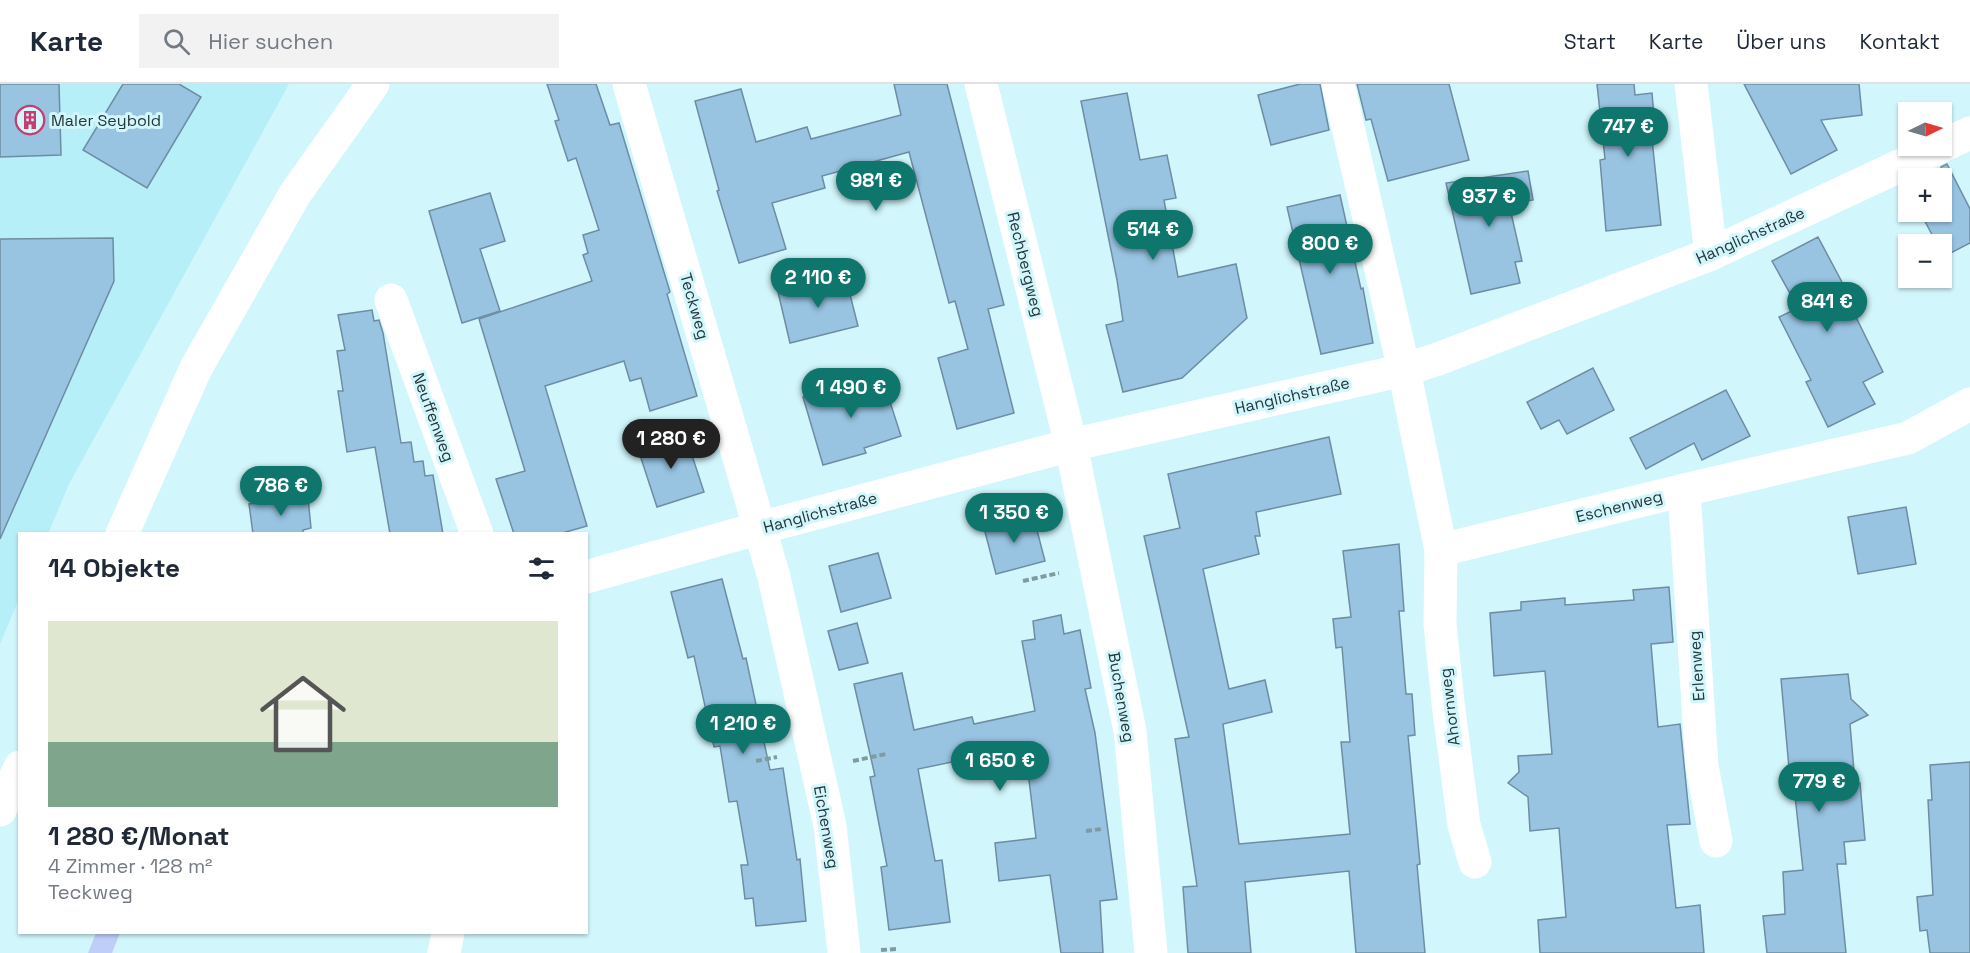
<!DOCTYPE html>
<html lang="de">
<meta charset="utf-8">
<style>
body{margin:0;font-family:"Space Grotesk",sans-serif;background:#f2f2f3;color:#1f2937;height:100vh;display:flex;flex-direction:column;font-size:22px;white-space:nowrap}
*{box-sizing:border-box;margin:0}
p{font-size:20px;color:#747a83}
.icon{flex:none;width:33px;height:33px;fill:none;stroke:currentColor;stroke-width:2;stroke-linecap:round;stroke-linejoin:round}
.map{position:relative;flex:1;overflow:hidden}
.panel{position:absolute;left:18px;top:448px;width:570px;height:402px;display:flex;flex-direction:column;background:#fff;border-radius:0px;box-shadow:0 2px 4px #0004}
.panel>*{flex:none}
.needle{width:39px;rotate:85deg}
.buttons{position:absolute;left:1898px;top:18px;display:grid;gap:12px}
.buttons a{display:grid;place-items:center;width:54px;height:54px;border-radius:0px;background:#fff;box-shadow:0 2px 4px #0004;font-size:30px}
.price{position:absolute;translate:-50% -51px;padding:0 14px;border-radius:21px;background:#0f766e;color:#fff;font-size:20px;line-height:39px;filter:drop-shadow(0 2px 3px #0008)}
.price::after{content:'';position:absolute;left:50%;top:36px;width:18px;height:14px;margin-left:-9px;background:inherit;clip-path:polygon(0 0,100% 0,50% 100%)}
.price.selected{background:#222;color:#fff}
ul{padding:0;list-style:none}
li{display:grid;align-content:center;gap:12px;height:318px;padding:0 30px}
li span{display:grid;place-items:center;height:186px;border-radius:0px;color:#555}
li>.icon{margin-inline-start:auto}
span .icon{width:108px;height:108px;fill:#fffc;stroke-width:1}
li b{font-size:26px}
h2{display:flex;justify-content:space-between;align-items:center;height:72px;padding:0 30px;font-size:26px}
header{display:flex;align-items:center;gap:36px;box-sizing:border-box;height:84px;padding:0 30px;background:#fff;border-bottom:2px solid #e0e1e3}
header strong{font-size:28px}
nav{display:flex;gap:33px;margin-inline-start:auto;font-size:21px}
.search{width:420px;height:54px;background:#f2f2f3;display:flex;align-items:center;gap:15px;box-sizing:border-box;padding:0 21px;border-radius:0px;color:#747a83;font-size:22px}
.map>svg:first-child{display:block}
.built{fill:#b7eff8}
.water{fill:#bfcef9}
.building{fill:#98c4e2;stroke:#6e8da3;stroke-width:1.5}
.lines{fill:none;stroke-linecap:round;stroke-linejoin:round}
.path{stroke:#7f9b9f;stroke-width:4;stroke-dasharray:6 3;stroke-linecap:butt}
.minor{stroke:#fff;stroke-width:33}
.labels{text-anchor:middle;stroke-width:6;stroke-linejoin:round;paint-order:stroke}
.poi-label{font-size:16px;fill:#25373a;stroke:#d1f6fc;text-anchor:start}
.street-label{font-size:16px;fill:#25373a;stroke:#d1f6fc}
</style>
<header>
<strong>Karte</strong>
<div class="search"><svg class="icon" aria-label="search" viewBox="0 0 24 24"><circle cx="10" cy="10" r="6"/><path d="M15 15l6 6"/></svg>Hier suchen</div>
<nav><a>Start</a><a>Karte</a><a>Über uns</a><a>Kontakt</a></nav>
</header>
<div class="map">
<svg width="1970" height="869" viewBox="0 0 1970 869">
<rect width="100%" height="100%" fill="#d1f6fc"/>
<polygon class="built" points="0,0 289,0 69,400 48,450 20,450 19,515 0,560"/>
<polygon class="water" points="96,849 120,849 112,869 88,869"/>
<g class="building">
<polygon points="0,0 59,0 61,71 0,73"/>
<polygon points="123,0 179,0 201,13 147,104 83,66"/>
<polygon points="547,0 596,0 610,41 619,39 670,208 667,210 697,312 650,327 641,294 630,297 624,277 545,302 587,442 559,450 514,450 496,395 525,387 479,235 592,197 583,171 588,169 583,151 599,146 576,74 568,77 555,37 559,36"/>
<polygon points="894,0 947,0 1004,221 988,225 1014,329 957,345 938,274 968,265 955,217 949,219 909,68 822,92 825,104 772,119 786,165 739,179 717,107 719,106 695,17 741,5 756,58 807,43 811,55 901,31"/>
<polygon points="1300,0 1320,0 1329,46 1271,61 1258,11"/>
<polygon points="1357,0 1449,0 1469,76 1388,97 1371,35 1366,36"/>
<polygon points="1597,0 1634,0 1635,11 1652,9 1656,55 1652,55 1661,141 1606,147 1600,76 1605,75"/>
<polygon points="1744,0 1859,0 1862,31 1821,36 1837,66 1791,90"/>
<polygon points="1127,9 1140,76 1167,71 1176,114 1164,116 1178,193 1236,180 1247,234 1182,294 1123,308 1106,241 1123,237 1117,196 1081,17"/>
<polygon points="1947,80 1970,125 1970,159 1943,173 1941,160 1937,160 1920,128 1941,128 1941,83"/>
<polygon points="1528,87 1533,116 1509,120 1522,177 1515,178 1520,199 1471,210 1446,99"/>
<polygon points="490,109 505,157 480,165 500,227 462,239 429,127"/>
<polygon points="1340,111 1361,205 1363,204 1373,259 1321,270 1287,123"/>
<polygon points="1818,153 1852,217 1849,219 1883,288 1863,298 1875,320 1828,343 1806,298 1811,296 1779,233 1798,224 1772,177"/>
<polygon points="113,154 114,197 0,455 0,155"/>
<polygon points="845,191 858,242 790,259 778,208"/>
<polygon points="372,226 374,237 379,236 383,249 401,359 411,358 414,378 423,377 425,392 433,391 443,450 390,450 375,363 347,368 338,307 343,307 337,267 345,266 338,231"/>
<polygon points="1593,284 1614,326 1567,350 1559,336 1541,345 1527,318"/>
<polygon points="881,290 901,352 864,364 866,369 823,381 803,313"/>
<polygon points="1726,306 1750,352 1702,376 1694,359 1646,385 1630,354"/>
<polygon points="685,350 704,408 657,423 638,365"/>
<polygon points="1329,353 1341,410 1256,428 1260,452 1255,452 1259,470 1203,485 1229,605 1265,596 1272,628 1223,640 1239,760 1350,750 1341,658 1350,658 1342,563 1336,564 1333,535 1351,533 1343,467 1399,460 1404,527 1399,527 1406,610 1412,610 1415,651 1408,652 1420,780 1417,781 1425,869 1356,869 1349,787 1245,798 1251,869 1188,869 1183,803 1197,802 1175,655 1189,653 1144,452 1180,444 1168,390"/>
<polygon points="308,414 311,444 303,446 303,450 253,450 249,420"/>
<polygon points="1906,423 1916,480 1858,490 1848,433"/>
<polygon points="1033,431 1045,477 996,490 984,444"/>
<polygon points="878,469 891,514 841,528 829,482"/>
<polygon points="722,495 743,575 746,574 770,686 783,684 797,776 800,775 806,837 756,842 753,814 745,815 741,781 748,781 737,717 729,718 720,662 714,663 694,572 688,574 671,508"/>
<polygon points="1669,503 1673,558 1651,560 1658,643 1680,640 1690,740 1667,741 1676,824 1700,821 1704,869 1540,869 1538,836 1566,833 1559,744 1530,747 1528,713 1508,699 1519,688 1518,672 1552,670 1545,587 1494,592 1490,529 1521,526 1521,518 1565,514 1565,521 1634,516 1633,506"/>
<polygon points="1061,531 1064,550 1080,546 1091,604 1085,605 1095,649 1117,815 1100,817 1103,869 1061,869 1050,791 999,797 995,759 1036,754 1025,663 918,685 935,777 942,776 950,838 889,846 881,783 887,782 870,693 875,692 854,600 902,589 914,646 972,633 974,640 1035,627 1022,557 1035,555 1033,537"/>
<polygon points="857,539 868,579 839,586 828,547"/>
<polygon points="1848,590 1851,615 1868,631 1850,640 1855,699 1860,699 1865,756 1844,758 1846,780 1837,780 1846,869 1767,869 1763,832 1785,830 1783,788 1803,786 1792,684 1789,684 1781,595"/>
<polygon points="1970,678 1970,869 1930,869 1927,846 1920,847 1917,813 1933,811 1928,716 1932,716 1930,681"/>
</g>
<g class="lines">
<g class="path">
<polyline points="1023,497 1059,489"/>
<polyline points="756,677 777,673"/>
<polyline points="853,677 886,670"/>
<polyline points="1086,747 1102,745"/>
<polyline points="881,866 897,865"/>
</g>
<g class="minor">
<polyline points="629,0 774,493 830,742 844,869"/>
<polyline points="981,0 1071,361 1130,647 1151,869"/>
<polyline points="1338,0 1404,286 1441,466 1440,540 1448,619 1464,741 1475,778"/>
<polyline points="1691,0 1711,170"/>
<polyline points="391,216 477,450"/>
<polyline points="1684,406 1702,682 1716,757"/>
<polyline points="122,450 196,284 295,110 373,0"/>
<polyline points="1441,466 1684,406 1908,354 1970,320"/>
<polyline points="586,493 760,444 1071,361 1404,286 1438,275 1711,170 1970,49"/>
<polyline points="0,726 20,683"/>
<polyline points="444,869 448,849"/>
</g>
</g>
<defs>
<g id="building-ring" transform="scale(1.5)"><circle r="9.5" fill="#d1f6fc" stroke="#c73b6d" stroke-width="1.5"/><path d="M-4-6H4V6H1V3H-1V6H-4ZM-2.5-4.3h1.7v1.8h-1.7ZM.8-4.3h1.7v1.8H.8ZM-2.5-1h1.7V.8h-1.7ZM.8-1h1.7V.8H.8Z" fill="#c73b6d"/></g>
</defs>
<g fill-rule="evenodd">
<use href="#building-ring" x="30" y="36"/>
</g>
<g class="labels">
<g class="poi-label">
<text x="51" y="42">Maler Seybold</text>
</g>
<g class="street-label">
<text transform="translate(1750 151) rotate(-24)" y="6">Hanglichstraße</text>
<text transform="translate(1026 180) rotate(76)" y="6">Rechbergweg</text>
<text transform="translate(695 222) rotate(74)" y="6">Teckweg</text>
<text transform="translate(1292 311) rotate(-13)" y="6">Hanglichstraße</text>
<text transform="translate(434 333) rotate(70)" y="6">Neuffenweg</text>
<text transform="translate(1619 422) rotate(-14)" y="6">Eschenweg</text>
<text transform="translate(820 428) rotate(-15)" y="6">Hanglichstraße</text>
<text transform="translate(1696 582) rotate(-94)" y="6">Erlenweg</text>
<text transform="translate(1122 613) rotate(80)" y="6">Buchenweg</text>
<text transform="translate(1449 623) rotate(-97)" y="6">Ahornweg</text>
<text transform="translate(827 743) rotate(80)" y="6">Eichenweg</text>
</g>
</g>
</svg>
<div class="buttons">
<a><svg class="needle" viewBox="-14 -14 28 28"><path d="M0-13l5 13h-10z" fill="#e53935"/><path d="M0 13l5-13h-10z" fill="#747a83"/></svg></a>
<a>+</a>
<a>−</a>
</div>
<b class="price" style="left:1628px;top:74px">747 €</b>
<b class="price" style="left:876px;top:128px">981 €</b>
<b class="price" style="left:1489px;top:144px">937 €</b>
<b class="price" style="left:1153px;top:177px">514 €</b>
<b class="price" style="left:1330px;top:191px">800 €</b>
<b class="price" style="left:818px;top:225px">2 110 €</b>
<b class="price" style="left:1827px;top:249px">841 €</b>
<b class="price" style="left:851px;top:335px">1 490 €</b>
<b class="price selected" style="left:671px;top:386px">1 280 €</b>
<b class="price" style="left:281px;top:433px">786 €</b>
<b class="price" style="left:1014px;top:460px">1 350 €</b>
<b class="price" style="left:743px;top:671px">1 210 €</b>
<b class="price" style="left:1000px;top:708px">1 650 €</b>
<b class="price" style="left:1819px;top:729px">779 €</b>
<section class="panel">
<h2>14 Objekte<svg class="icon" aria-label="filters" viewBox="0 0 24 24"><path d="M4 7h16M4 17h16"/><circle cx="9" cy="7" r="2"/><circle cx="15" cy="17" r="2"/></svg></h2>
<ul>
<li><span style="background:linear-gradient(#dfe7d0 65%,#7fa58c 0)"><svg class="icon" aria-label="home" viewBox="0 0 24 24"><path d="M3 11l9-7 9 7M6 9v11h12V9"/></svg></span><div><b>1 280 €/Monat</b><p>4 Zimmer · 128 m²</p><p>Teckweg</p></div></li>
</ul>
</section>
</div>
